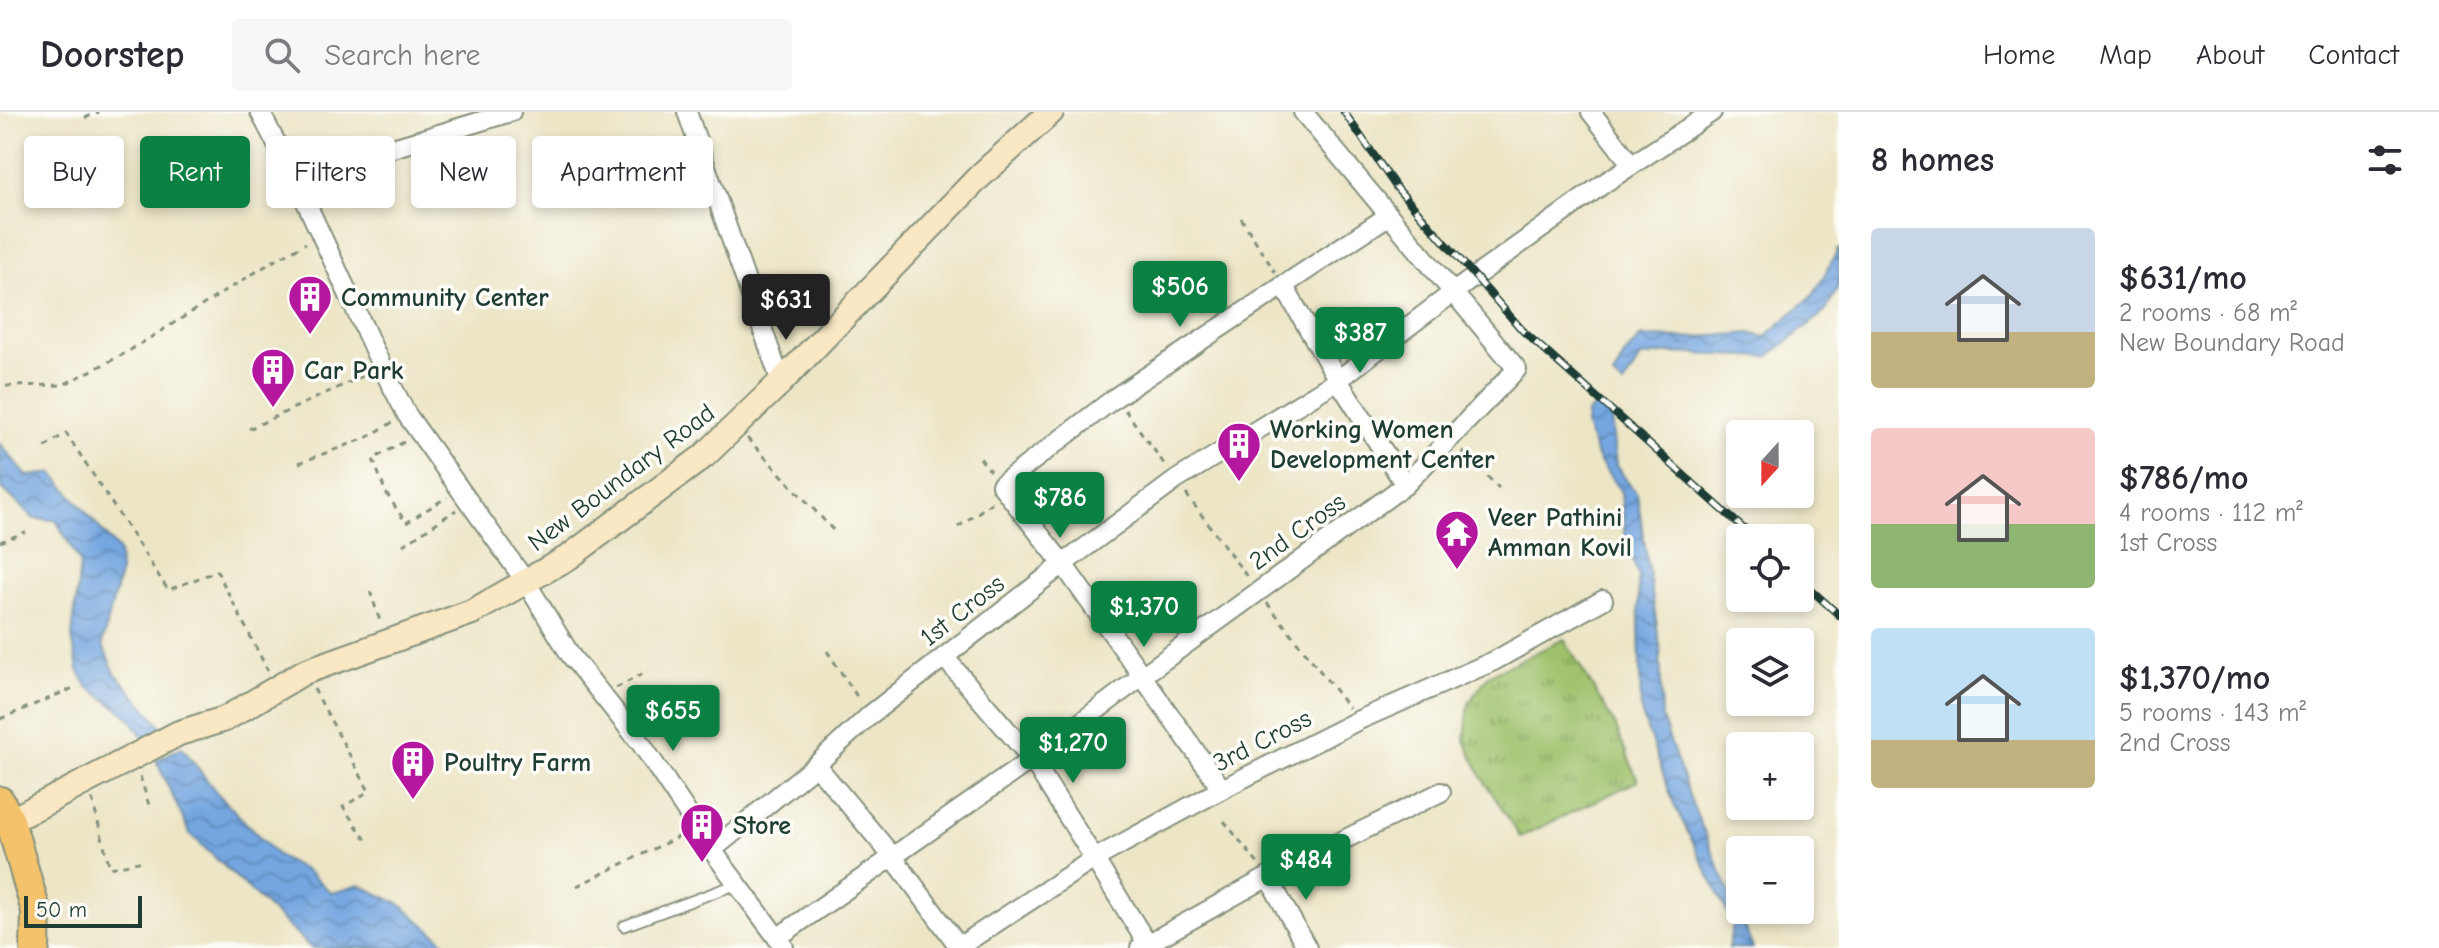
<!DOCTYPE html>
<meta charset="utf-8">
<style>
body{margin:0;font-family:"Comic Neue",sans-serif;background:#f7f7f7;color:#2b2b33;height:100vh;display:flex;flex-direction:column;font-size:30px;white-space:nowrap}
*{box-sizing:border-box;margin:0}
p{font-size:26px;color:#7c7c81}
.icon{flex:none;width:44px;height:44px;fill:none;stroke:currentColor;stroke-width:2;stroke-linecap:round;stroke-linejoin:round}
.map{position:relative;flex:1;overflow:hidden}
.details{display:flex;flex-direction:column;background:#fff;width:600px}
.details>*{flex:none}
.banner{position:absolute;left:24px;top:24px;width:760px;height:72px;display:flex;gap:16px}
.needle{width:52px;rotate:201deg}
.controls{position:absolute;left:1726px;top:308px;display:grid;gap:16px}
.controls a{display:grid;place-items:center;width:88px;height:88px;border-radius:8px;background:#fff;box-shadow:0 4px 12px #0003;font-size:40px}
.scale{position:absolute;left:24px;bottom:20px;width:118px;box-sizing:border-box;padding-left:8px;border:4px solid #1f3d34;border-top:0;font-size:22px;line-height:28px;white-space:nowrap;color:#1f3d34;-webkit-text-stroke:6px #fdfcf7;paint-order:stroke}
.price{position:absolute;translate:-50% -68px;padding:0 18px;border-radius:8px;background:#0b8043;color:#fff;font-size:26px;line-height:52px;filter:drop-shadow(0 2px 4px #0008)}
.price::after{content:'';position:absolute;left:50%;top:48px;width:24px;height:18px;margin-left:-12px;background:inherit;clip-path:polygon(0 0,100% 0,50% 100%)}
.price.on{background:#222;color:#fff}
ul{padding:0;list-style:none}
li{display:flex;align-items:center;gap:24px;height:200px;padding:0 32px}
li span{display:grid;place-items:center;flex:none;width:224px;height:160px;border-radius:8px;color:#555}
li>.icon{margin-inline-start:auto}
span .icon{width:96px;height:96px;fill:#fffc;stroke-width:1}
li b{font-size:34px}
h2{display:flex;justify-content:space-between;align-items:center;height:96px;padding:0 32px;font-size:34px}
.tag{padding:0 28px;border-radius:8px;background:#fff;box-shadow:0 4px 12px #0003;font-size:28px;line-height:72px}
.tag.on{background:#0b8043;color:#fff}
header{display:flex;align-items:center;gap:48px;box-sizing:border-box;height:112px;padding:0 40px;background:#fff;border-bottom:2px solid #e1e1e2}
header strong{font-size:38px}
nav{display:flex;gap:44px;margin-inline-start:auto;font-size:28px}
.search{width:560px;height:72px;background:#f7f7f7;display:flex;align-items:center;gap:20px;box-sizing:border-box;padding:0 28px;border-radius:8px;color:#7c7c81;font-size:30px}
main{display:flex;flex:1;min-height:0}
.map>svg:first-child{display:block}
.grass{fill:url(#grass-tufts);stroke:#5f7f4f;stroke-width:2}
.water{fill:url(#water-waves);stroke:#4a728a;stroke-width:2}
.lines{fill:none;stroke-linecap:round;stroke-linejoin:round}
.lane-casing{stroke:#86917d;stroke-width:13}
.street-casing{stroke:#86917d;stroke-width:22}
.secondary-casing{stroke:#86917d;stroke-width:28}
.primary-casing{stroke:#86917d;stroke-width:32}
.path{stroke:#86917d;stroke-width:3;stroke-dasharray:6 6;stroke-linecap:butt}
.lane{stroke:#fff;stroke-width:9}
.street{stroke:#fff;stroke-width:18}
.secondary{stroke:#fae7c3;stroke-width:24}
.primary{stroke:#f3c26a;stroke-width:28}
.rail-casing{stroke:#1f3d34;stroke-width:8}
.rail{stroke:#fdfcf7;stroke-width:5;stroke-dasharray:15;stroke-linecap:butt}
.labels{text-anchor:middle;stroke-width:7;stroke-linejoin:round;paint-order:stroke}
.poi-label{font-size:26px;font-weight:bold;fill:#1f3d34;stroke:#fdfcf7;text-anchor:start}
.street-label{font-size:26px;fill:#1f3d34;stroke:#fdfcf7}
</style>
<header>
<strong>Doorstep</strong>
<div class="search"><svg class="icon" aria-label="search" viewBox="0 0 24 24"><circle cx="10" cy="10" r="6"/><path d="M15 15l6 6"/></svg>Search here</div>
<nav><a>Home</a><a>Map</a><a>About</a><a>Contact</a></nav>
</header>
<main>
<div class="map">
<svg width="1839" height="836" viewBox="0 0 1839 836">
<defs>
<pattern id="grass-tufts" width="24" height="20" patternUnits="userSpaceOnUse" patternTransform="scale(2)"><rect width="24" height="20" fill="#9fc16a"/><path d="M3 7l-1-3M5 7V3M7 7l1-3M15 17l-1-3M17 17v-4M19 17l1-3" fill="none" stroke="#819e58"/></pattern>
<pattern id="water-waves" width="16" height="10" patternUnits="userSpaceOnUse" patternTransform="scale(2)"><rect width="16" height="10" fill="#74a6e0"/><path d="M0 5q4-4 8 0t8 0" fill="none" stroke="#5f88b6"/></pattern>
</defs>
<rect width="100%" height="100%" fill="#fdfcf7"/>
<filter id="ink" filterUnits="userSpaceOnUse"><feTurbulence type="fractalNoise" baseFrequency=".0125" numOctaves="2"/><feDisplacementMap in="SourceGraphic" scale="16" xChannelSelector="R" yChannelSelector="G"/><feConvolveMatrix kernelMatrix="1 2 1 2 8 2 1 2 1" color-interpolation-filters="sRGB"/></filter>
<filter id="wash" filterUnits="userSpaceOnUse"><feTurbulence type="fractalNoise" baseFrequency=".006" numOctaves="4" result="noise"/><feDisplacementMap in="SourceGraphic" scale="32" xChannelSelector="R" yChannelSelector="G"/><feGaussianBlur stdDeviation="1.8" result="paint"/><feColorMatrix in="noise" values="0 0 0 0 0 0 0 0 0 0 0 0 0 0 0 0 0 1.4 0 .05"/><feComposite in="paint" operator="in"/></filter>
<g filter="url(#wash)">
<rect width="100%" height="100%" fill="#ece5c6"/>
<polygon class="grass" points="1564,527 1615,613 1638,669 1520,725 1483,667 1465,629 1469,590 1489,563"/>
<g class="water">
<polygon points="1839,136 1839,173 1826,199 1768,245 1670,241 1641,245 1623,273 1613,265 1625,242 1641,225 1686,226 1750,221 1765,225 1814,182"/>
<polygon points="1597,292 1611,305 1616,354 1637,382 1660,534 1662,606 1691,689 1753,836 1728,836 1733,812 1674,692 1641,600 1638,463 1625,425 1621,380 1598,347 1586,314 1587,301"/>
<polygon points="0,332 27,364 53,361 119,439 120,462 102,532 115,561 164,617 145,628 129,605 87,574 78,558 72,525 80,451 56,408 34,407 0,374"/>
<polygon points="182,635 217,681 278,744 308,760 332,781 360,773 400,792 452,836 311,836 190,722 156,648"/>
</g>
</g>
<g filter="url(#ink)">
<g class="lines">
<g class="lane-casing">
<polyline id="lane" points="624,814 737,772"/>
</g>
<g class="street-casing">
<g id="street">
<polyline points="260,0 299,75 382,255 407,303 526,470 571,544 642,633 712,738 784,835"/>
<polyline points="687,0 781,270"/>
<polyline points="1591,0 1632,53"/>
<polyline points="299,75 337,53 511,0"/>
<polyline points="1283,173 1338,268 1405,373"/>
<polyline points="944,545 1032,647 1150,836"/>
<polyline points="816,653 893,745 960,836"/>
<polyline points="1222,677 1063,452 1001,373 1116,285 1388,104"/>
<polyline points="712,738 816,653 870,603 1063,452 1176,368 1338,268 1455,179 1606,70 1712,0"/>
<polyline points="1268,765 1307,836"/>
<polyline points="777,826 1032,647 1142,564 1405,373 1517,257 1303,0"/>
<polyline points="957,836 1094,747 1222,677 1359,608 1494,549 1603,488"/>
<polyline points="1140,836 1268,765 1441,680"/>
</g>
</g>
<g class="secondary-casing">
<polyline id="secondary" points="10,709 179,621 225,607 304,560 472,500 569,445 704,344 781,270 980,64 1051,0"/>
</g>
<g class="primary-casing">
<polyline id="primary" points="0,689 10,709 36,799 35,836"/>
</g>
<g class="path">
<polyline points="85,6 99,0"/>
<polyline points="1241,106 1275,160"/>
<polyline points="6,274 63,273 124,242 272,150 306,131"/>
<polyline points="1125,298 1165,353"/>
<polyline points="249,317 367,262"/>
<polyline points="747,326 835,420"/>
<polyline points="404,330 373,347 386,381 406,411 447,385"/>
<polyline points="45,335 66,321 168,478 217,459 268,559"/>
<polyline points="1462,339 1499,376"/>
<polyline points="980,346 990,359"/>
<polyline points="299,351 366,326 393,310"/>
<polyline points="1186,382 1248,466"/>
<polyline points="958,415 994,389"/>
<polyline points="0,430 26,420"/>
<polyline points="403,433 456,398"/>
<polyline points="370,479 381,512"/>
<polyline points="1267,491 1349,596"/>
<polyline points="922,519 931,532"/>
<polyline points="827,539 860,589"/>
<polyline points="616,576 648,559"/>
<polyline points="314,577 369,679 343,695 369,732"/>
<polyline points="0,607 76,575"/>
<polyline points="140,664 149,693"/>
<polyline points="92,687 110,756 143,749"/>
<polyline points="1224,709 1259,753"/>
<polyline points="577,774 682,723"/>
</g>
<use href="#lane" class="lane"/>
<use href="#street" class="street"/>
<use href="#secondary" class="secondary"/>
<use href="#primary" class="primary"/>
<g class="rail-casing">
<g id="rail">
<polyline points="1344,0 1396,75 1524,220 1754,426"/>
<polyline points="1800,468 1839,503"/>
</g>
</g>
<use href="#rail" class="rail"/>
</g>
</g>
<defs>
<g id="building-pin" transform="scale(2.3)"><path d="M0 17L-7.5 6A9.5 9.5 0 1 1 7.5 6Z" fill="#b5179e" stroke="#fdfcf7"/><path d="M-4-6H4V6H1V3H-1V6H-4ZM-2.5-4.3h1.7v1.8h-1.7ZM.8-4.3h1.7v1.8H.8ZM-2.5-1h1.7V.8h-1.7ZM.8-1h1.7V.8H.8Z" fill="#fff"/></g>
<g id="temple-pin" transform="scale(2.3)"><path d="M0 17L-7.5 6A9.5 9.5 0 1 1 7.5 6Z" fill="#b5179e" stroke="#fdfcf7"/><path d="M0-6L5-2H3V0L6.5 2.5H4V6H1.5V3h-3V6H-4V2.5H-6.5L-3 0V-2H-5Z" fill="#fff"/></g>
</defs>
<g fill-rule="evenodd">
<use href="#building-pin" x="310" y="185"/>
<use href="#building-pin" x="273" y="258"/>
<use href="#building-pin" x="1239" y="332"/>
<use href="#temple-pin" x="1457" y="420"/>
<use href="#building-pin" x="413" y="650"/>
<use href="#building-pin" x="702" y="713"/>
</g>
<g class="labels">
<g class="poi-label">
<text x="341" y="194">Community Center</text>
<text x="304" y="267">Car Park</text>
<text x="1270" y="326">Working Women<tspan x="1270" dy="30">Development Center</tspan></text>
<text x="1488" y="414">Veer Pathini<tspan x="1488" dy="30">Amman Kovil</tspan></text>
<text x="444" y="659">Poultry Farm</text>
<text x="733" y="722">Store</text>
</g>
<g class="street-label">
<text transform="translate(621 365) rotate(-37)" y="9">New Boundary Road</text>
<text transform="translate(1297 419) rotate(-36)" y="9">2nd Cross</text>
<text transform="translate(962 498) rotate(-38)" y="9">1st Cross</text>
<text transform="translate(1262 628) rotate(-27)" y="9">3rd Cross</text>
</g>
</g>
</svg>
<div class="controls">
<a><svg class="needle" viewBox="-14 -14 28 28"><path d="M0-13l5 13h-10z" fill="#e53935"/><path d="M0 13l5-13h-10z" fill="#7c7c81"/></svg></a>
<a><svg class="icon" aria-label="locate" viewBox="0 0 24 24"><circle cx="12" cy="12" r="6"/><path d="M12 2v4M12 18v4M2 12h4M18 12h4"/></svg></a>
<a><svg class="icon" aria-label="layers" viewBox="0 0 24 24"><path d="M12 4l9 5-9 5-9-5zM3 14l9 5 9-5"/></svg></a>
<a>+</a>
<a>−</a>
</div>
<div class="scale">50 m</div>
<b class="price" style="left:1180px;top:217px">$506</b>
<b class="price on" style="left:786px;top:230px">$631</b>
<b class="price" style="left:1360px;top:263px">$387</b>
<b class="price" style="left:1060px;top:428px">$786</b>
<b class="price" style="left:1144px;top:537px">$1,370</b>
<b class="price" style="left:673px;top:641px">$655</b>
<b class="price" style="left:1073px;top:673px">$1,270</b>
<b class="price" style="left:1306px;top:790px">$484</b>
<div class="banner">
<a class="tag">Buy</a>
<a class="tag on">Rent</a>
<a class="tag">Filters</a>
<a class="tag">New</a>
<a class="tag">Apartment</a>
</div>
</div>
<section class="details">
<h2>8 homes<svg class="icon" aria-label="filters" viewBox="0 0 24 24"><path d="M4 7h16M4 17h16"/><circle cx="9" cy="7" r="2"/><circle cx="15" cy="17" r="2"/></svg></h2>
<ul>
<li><span style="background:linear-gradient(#c9d6e8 65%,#c2b280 0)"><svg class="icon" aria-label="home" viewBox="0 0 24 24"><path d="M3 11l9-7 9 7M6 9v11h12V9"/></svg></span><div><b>$631/mo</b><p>2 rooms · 68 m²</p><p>New Boundary Road</p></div></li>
<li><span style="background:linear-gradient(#f6c9c9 60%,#8fb573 0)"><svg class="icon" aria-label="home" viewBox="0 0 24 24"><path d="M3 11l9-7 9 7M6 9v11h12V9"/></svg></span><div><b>$786/mo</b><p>4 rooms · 112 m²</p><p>1st Cross</p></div></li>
<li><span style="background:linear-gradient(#bfe0f5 70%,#c2b280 0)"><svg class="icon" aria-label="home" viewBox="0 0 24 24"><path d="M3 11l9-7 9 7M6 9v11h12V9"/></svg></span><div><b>$1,370/mo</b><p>5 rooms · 143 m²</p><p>2nd Cross</p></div></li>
</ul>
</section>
</main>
